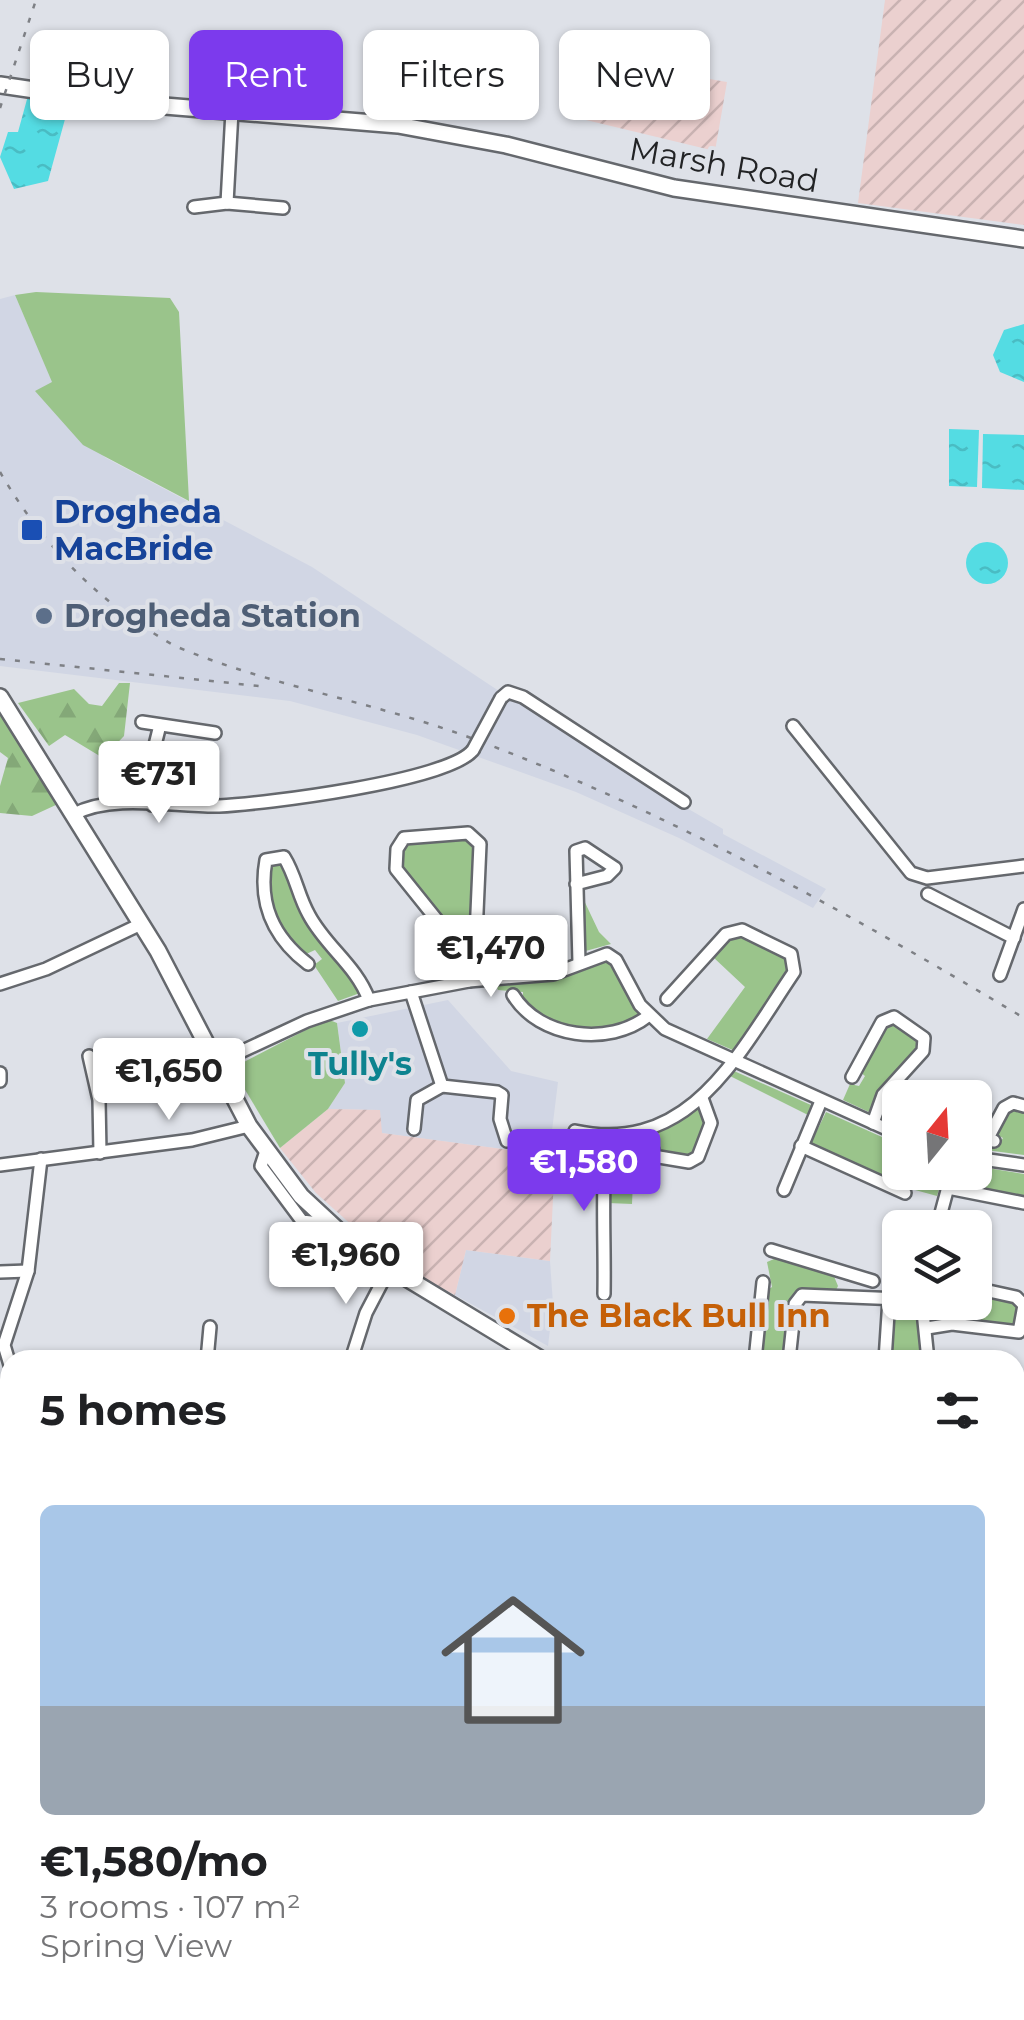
<!DOCTYPE html>
<meta charset="utf-8">
<style>
body{margin:0;font-family:Montserrat,sans-serif;background:#f6f6f6;color:#202124;height:100vh;display:flex;flex-direction:column;font-size:38px;white-space:nowrap}
*{box-sizing:border-box;margin:0}
p{font-size:32px;color:#757577}
.icon{flex:none;width:55px;height:55px;fill:none;stroke:currentColor;stroke-width:2;stroke-linecap:round;stroke-linejoin:round}
.map{position:relative;flex:1;overflow:hidden}
.details{position:absolute;left:0px;top:1350px;width:1025px;height:670px;display:flex;flex-direction:column;background:#fff;border-radius:30px 30px 0 0;box-shadow:0 2px 8px #0004}
.details>*{flex:none}
.guide{position:absolute;left:30px;top:30px;width:965px;height:90px;display:flex;gap:20px}
.needle{width:65px;rotate:18deg}
.buttons{position:absolute;left:882px;top:1080px;display:grid;gap:20px}
.buttons a{display:grid;place-items:center;width:110px;height:110px;border-radius:15px;background:#fff;box-shadow:0 2px 8px #0004;font-size:50px}
.price{position:absolute;translate:-50% -85px;padding:0 22px;border-radius:10px;background:#fff;color:#222;font-size:32px;line-height:65px;filter:drop-shadow(0 2px 5px #0008)}
.price::after{content:'';position:absolute;left:50%;top:60px;width:30px;height:22px;margin-left:-15px;background:inherit;clip-path:polygon(0 0,100% 0,50% 100%)}
.price.on{background:#7c3aed;color:#fff}
ul{padding:0;list-style:none}
li{display:grid;align-content:center;gap:20px;height:530px;padding:0 40px}
li span{display:grid;place-items:center;height:310px;border-radius:15px;color:#555}
li>.icon{margin-inline-start:auto}
span .icon{width:180px;height:180px;fill:#fffc;stroke-width:1}
li b{font-size:42px}
h2{display:flex;justify-content:space-between;align-items:center;height:120px;padding:0 40px;font-size:42px}
.chip{padding:0 35px;border-radius:15px;background:#fff;box-shadow:0 2px 8px #0004;font-size:35px;line-height:90px}
.chip.on{background:#7c3aed;color:#fff}
.map>svg:first-child{display:block}
.built{fill:#d1d6e4}
.industrial{fill:url(#industrial-furrows)}
.grass{fill:#9ac48b}
.forest{fill:url(#forest-firs)}
.water{fill:url(#water-ripples)}
.lines{fill:none;stroke-linecap:round;stroke-linejoin:round}
.stream{stroke:#54dce3;stroke-width:2.5}
.minor-casing{stroke:#65686d;stroke-width:16}
.major-casing{stroke:#65686d;stroke-width:20}
.minor{stroke:#fff;stroke-width:11}
.major{stroke:#fff;stroke-width:15}
.rail{stroke:#7e8085;stroke-width:2.5;stroke-dasharray:5 10;stroke-linecap:butt}
.minor-bridge-casing{stroke:#65686d;stroke-width:16;stroke-linecap:butt}
.minor-bridge{stroke:#fff;stroke-width:11}
.transit-dot{fill:#1a4fb4;stroke:#dee1e8;stroke-width:4}
.service-dot{fill:#5c6f8a;stroke:#dee1e8;stroke-width:4}
.culture-dot{fill:#0f9aa8;stroke:#dee1e8;stroke-width:4}
.food-dot{fill:#e8710a;stroke:#dee1e8;stroke-width:4}
.labels{text-anchor:middle;stroke-width:8;stroke-linejoin:round;paint-order:stroke}
.street-label{font-size:32px;fill:#222325;stroke:#dee1e8}
.transit-label{font-size:32px;font-weight:bold;fill:#164399;stroke:#dee1e8;text-anchor:start}
.service-label{font-size:32px;font-weight:bold;fill:#4e5e75;stroke:#dee1e8;text-anchor:start}
.culture-label{font-size:32px;font-weight:bold;fill:#0d838f;stroke:#dee1e8}
.food-label{font-size:32px;font-weight:bold;fill:#c56008;stroke:#dee1e8;text-anchor:start}
</style>
<div class="map">
<svg width="1024" height="2020" viewBox="0 0 1024 2020">
<defs>
<pattern id="industrial-furrows" width="10" height="10" patternUnits="userSpaceOnUse" patternTransform="scale(2.5)"><rect width="10" height="10" fill="#ebd0cf"/><path d="M-1 1l2-2M0 10L10 0M9 11l2-2" fill="none" stroke="#c9b2b2"/></pattern>
<pattern id="forest-firs" width="22" height="20" patternUnits="userSpaceOnUse" patternTransform="scale(2.5)"><rect width="22" height="20" fill="#9ac48b"/><path d="M5 1l3.5 6h-7zM16 11l3.5 6h-7z" fill="#84a878"/></pattern>
<pattern id="water-ripples" width="26" height="14" patternUnits="userSpaceOnUse" patternTransform="scale(2.5)"><rect width="26" height="14" fill="#54dce3"/><path d="M2 4q2-2 4 0t4 0M15 11q2-2 4 0t4 0" fill="none" stroke="#49bcc3"/></pattern>
</defs>
<rect width="100%" height="100%" fill="#dee1e8"/>
<g class="built">
<polygon points="15,295 53,383 36,391 106,458 312,567 508,697 520,698 666,796 723,829 723,834 826,889 813,908 679,838 576,792 417,735 290,701 0,666 0,299"/>
<polygon points="448,1000 511,1071 558,1082 549,1155 381,1133 379,1110 328,1109 345,1083 337,1023"/>
<polygon points="466,1250 550,1261 553,1304 548,1346 455,1295"/>
</g>
<g class="industrial">
<polygon points="885,0 1024,0 1024,225 858,203"/>
<polygon points="599,60 727,82 715,151 586,120"/>
<polygon points="328,1109 380,1110 382,1133 555,1156 550,1261 466,1250 455,1295 394,1263 316,1193 280,1148"/>
</g>
<g class="grass">
<polygon points="36,292 170,298 179,312 189,501 83,445 35,391 52,382 15,295"/>
<path d="M462,837l13,9 -3,76 -14,7v8c-20,-24 -68,-62 -53,-94z"/>
<path d="M285,863l16,48 56,68 3,14 -22,8 -24,-36 8,-6 -7,-9 -11,5c-28,-28 -37,-51 -34,-91z"/>
<polygon points="580,892 599,932 611,944 582,952"/>
<polygon points="745,936 783,956 789,970 735,1051 707,1039 745,987 713,957 731,937"/>
<path d="M607,960l32,54 -4,7c-47,14 -72,11 -112,-18v-11l-25,-2 -2,-5 59,-7z"/>
<polygon points="327,1019 337,1023 345,1083 328,1109 280,1148 235,1073 242,1063"/>
<polygon points="890,1023 921,1045 871,1113 843,1100 850,1084 859,1086 865,1076 859,1071 884,1025"/>
<polygon points="734,1071 811,1105 808,1115 730,1076"/>
<polygon points="697,1107 703,1108 706,1124 694,1155 660,1154 659,1147 647,1144 645,1157 634,1158 632,1204 608,1203 608,1150 613,1144 652,1136"/>
<polygon points="1012,1107 1024,1110 1024,1155 978,1149 997,1148 1003,1138 995,1134"/>
<polygon points="826,1112 900,1145 900,1172 944,1173 937,1196 915,1190 917,1185 901,1179 896,1185 811,1143"/>
<polygon points="975,1166 1024,1174 1024,1199 960,1186 961,1173 975,1172"/>
<polygon points="781,1256 833,1274 838,1286 835,1292 800,1293 785,1360 760,1360 764,1292 772,1287 767,1262"/>
<polygon points="975,1292 1015,1301 1020,1307 1019,1322 1009,1330 949,1318 934,1322 929,1317 930,1303 975,1302"/>
<polygon points="895,1304 916,1304 922,1360 889,1360"/>
</g>
<g class="forest">
<polygon points="119,683 130,683 124,736 103,758 65,735 49,746 18,703 74,689 89,704 102,706"/>
<polygon points="0,711 58,804 32,816 0,813 0,786 8,758 0,752"/>
</g>
<g class="water">
<polygon points="29,92 70,101 48,181 14,189 0,157 8,132 18,132"/>
<polygon points="1024,324 1024,382 1000,372 993,355 1004,330"/>
<polygon points="949,429 979,430 977,487 949,486"/>
<polygon points="983,434 1024,435 1024,490 982,488"/>
<circle cx="987" cy="563" r="21"/>
</g>
<g class="lines">
<g class="stream">
<polyline points="388,2010 395,2020"/>
<polyline points="106,2020 131,2010"/>
</g>
<g class="minor-casing">
<g id="minor">
<polyline points="227,203 232,111"/>
<polyline points="194,207 227,203 283,208"/>
<polyline points="501,698 508,692 523,697 684,802"/>
<polyline points="142,722 215,733"/>
<polyline points="793,726 911,873 927,878 1024,866"/>
<polyline points="152,805 152,757 160,725"/>
<path d="M74,814c40,-21 100,-7 145,-8 44,-2 230,-25 254,-56"/>
<polyline points="576,884 607,876 615,868 585,848 576,851 579,963"/>
<polyline points="928,894 1014,938"/>
<path d="M308,964c-35,-27 -50,-60 -42,-104l18,-3c12,19 14,39 25,58 17,32 47,50 60,85"/>
<polyline points="1000,975 1024,909"/>
<polyline points="469,981 453,940 396,869 397,849 404,838 468,833 480,844 476,935"/>
<polyline points="0,984 46,969 141,924"/>
<polyline points="411,992 442,1086"/>
<path d="M513,995c26,43 96,52 135,21"/>
<polyline points="89,1056 99,1100 100,1153"/>
<polyline points="219,1062 307,1021 369,1000 469,981 553,974 607,954 616,960 640,1005 665,1029 900,1135"/>
<polyline points="0,1073 0,1081"/>
<polyline points="852,1077 882,1022 894,1017 924,1038 923,1051 883,1095 873,1123"/>
<polyline points="414,1129 417,1100 442,1086 497,1092 502,1095 500,1119 507,1141"/>
<path d="M575,1131c115,25 164,-78 219,-159l-3,-18 -49,-24 -16,4 -59,65"/>
<polyline points="994,1141 988,1138 1004,1108 1013,1103 1024,1106"/>
<polyline points="801,1146 905,1193"/>
<polyline points="653,1150 653,1156 689,1162 698,1157 711,1123 702,1098"/>
<polyline points="266,1151 261,1166 302,1221 327,1224"/>
<polyline points="975,1158 1024,1165"/>
<polyline points="0,1165 192,1140 249,1126"/>
<polyline points="948,1188 1024,1203"/>
<polyline points="784,1190 821,1101"/>
<polyline points="937,1228 952,1172"/>
<polyline points="771,1250 873,1281"/>
<polyline points="0,1272 28,1271"/>
<path d="M604,1294c1,-53 -3,-104 3,-156"/>
<polyline points="922,1302 928,1360"/>
<polyline points="927,1328 952,1324 1019,1332 1024,1305 1016,1297 975,1288"/>
<polyline points="207,1360 210,1327"/>
<polyline points="351,1360 366,1313 389,1269"/>
<polyline points="755,1360 763,1282"/>
<polyline points="789,1360 795,1304 802,1295 900,1299"/>
<polyline points="885,1360 889,1299"/>
<polyline points="10,1365 4,1345 28,1271 41,1159"/>
<polyline points="1015,1426 1024,1426"/>
<polyline points="1015,1475 1024,1475"/>
<polyline points="0,1541 10,1540"/>
<polyline points="1015,1578 1024,1577"/>
<polyline points="0,1594 8,1595"/>
<polyline points="0,1658 10,1659"/>
<polyline points="1015,1714 1024,1716"/>
<polyline points="1015,1790 1024,1791"/>
<polyline points="1015,1886 1024,1888"/>
<polyline points="427,2010 431,2020"/>
<polyline points="654,2010 662,2020"/>
<polyline points="781,2010 789,2020"/>
<polyline points="974,2010 993,2020"/>
</g>
</g>
<g class="major-casing">
<g id="major">
<polyline points="0,85 116,102 398,125 506,145 674,188 1024,239"/>
<polyline points="0,697 158,951 249,1126 301,1196 357,1248 542,1360"/>
<polyline points="1015,1994 1024,1999"/>
</g>
</g>
<use href="#minor" class="minor"/>
<use href="#major" class="major"/>
<g class="rail">
<polyline points="0,108 36,0"/>
<path d="M0,472c43,74 100,132 175,174 95,40 199,56 296,92 196,73 374,173 553,280"/>
<polyline points="0,659 259,686"/>
</g>
<g class="minor-bridge-casing">
<polyline id="minor-bridge" points="473,750 501,698"/>
</g>
<use href="#minor-bridge" class="minor-bridge"/>
</g>
<rect class="transit-dot" x="20" y="518" width="24" height="24" rx="5"/>
<circle class="service-dot" cx="44" cy="616" r="10"/>
<circle class="culture-dot" cx="360" cy="1029" r="10"/>
<circle class="food-dot" cx="507" cy="1316" r="10"/>
<g class="labels">
<g class="street-label">
<text transform="translate(724 165) rotate(10)" y="11">Marsh Road</text>
</g>
<g class="transit-label">
<text x="54" y="523">Drogheda<tspan x="54" dy="37">MacBride</tspan></text>
</g>
<g class="service-label">
<text x="64" y="627">Drogheda Station</text>
</g>
<g class="culture-label">
<text x="360" y="1075">Tully's</text>
</g>
<g class="food-label">
<text x="527" y="1327">The Black Bull Inn</text>
</g>
</g>
</svg>
<div class="buttons">
<a><svg class="needle" viewBox="-14 -14 28 28"><path d="M0-13l5 13h-10z" fill="#e53935"/><path d="M0 13l5-13h-10z" fill="#757577"/></svg></a>
<a><svg class="icon" aria-label="layers" viewBox="0 0 24 24"><path d="M12 4l9 5-9 5-9-5zM3 14l9 5 9-5"/></svg></a>
</div>
<b class="price" style="left:159px;top:826px">€731</b>
<b class="price" style="left:491px;top:1000px">€1,470</b>
<b class="price" style="left:169px;top:1123px">€1,650</b>
<b class="price on" style="left:584px;top:1214px">€1,580</b>
<b class="price" style="left:346px;top:1307px">€1,960</b>
<div class="guide">
<a class="chip">Buy</a>
<a class="chip on">Rent</a>
<a class="chip">Filters</a>
<a class="chip">New</a>
</div>
<section class="details">
<h2>5 homes<svg class="icon" aria-label="filters" viewBox="0 0 24 24"><path d="M4 7h16M4 17h16"/><circle cx="9" cy="7" r="2"/><circle cx="15" cy="17" r="2"/></svg></h2>
<ul>
<li><span style="background:linear-gradient(#a9c7e8 65%,#9aa5b1 0)"><svg class="icon" aria-label="home" viewBox="0 0 24 24"><path d="M3 11l9-7 9 7M6 9v11h12V9"/></svg></span><div><b>€1,580/mo</b><p>3 rooms · 107 m²</p><p>Spring View</p></div></li>
</ul>
</section>
</div>
